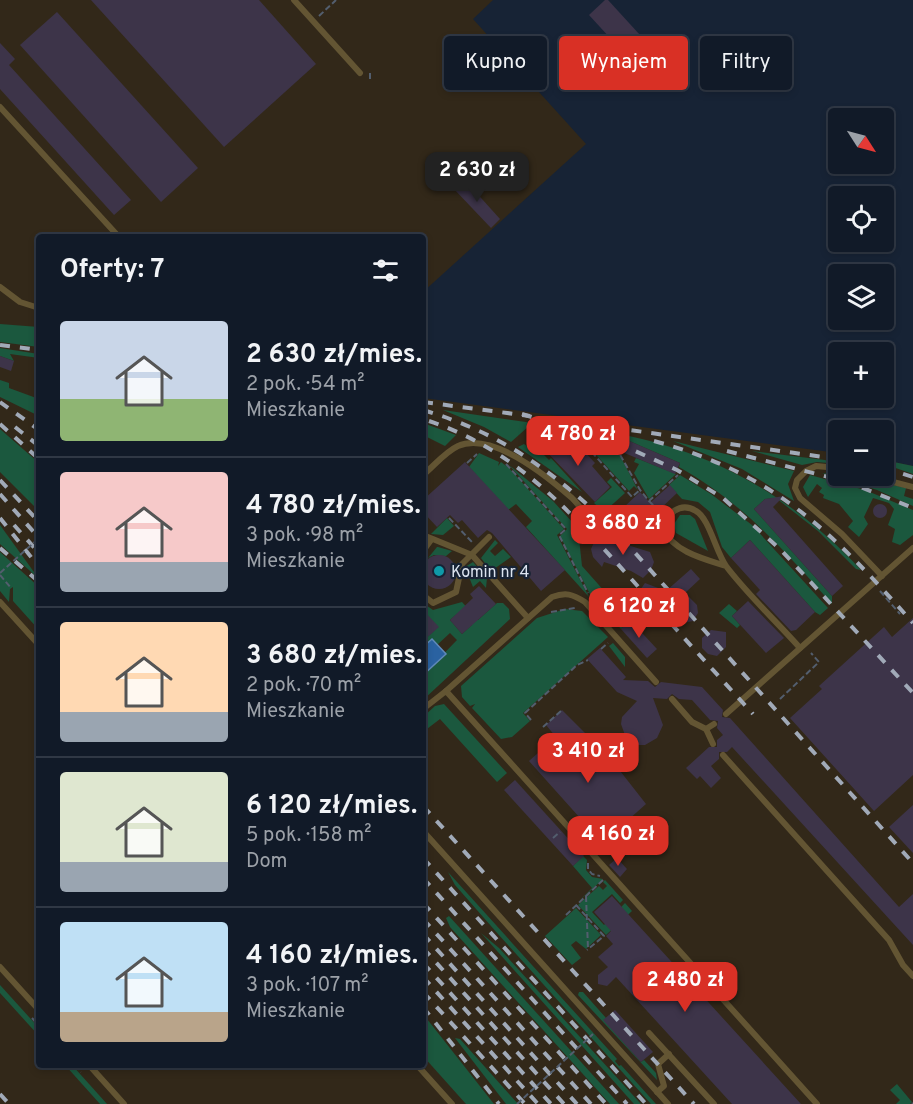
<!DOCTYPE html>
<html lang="pl">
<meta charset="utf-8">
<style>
body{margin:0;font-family:Overpass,sans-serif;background:#1a2330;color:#f1f3f6;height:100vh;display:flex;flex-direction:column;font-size:22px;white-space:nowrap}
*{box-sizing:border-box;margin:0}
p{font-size:20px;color:#9ca1a8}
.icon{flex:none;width:33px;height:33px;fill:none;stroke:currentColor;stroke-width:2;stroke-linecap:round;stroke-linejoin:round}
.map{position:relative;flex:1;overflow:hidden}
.sheet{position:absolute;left:36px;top:234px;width:390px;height:834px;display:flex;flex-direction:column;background:#111a28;border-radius:6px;box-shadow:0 3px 9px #0003,0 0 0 2px #303845}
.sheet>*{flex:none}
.top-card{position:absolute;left:444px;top:36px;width:378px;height:54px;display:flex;gap:12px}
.needle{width:39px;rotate:126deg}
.buttons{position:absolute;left:828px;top:108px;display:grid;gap:12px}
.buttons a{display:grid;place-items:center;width:66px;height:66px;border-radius:6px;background:#111a28;box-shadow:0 3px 9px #0003,0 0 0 2px #303845;font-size:30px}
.price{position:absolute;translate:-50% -51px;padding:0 14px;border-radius:12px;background:#d93025;color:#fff;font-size:20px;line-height:39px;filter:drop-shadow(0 2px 3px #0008)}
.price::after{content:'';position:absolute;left:50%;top:36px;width:18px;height:14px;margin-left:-9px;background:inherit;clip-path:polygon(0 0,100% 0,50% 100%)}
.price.on{background:#222;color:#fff}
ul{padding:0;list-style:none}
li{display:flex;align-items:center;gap:18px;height:150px;padding:0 24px}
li+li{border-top:2px solid #303845}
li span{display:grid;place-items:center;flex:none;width:168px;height:120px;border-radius:6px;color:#555}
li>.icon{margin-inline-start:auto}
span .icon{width:72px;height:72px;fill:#fffc;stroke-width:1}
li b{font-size:26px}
h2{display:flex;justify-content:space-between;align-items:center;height:72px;padding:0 24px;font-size:26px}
.pill{padding:0 21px;border-radius:6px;background:#111a28;box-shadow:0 3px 9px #0003,0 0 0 2px #303845;font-size:21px;line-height:54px}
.pill.on{background:#d93025;color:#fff}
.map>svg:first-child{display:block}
.industrial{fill:#322819}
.green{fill:#1b583e;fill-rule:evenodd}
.water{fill:#2a62a1;stroke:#5f89b9;stroke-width:1.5}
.building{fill:#3d3449}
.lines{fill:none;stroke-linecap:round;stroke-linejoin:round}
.path{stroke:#535e6e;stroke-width:2;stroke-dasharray:6 3;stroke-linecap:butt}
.lane{stroke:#635533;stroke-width:6}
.rail{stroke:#a1aab8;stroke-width:4;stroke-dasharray:10 10;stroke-linecap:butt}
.path-bridge{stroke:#535e6e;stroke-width:2;stroke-dasharray:6 3;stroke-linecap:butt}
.culture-dot{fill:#0f9aa8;stroke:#172335;stroke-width:2}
.labels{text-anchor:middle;stroke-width:4.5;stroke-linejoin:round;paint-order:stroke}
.poi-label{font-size:16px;fill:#dce4f0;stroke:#172335;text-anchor:start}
</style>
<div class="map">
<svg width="913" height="1104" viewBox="0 0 913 1104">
<rect width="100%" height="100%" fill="#172335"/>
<polygon class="industrial" points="0,0 493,0 473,19 586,144 423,292 423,237 39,237 39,1065 423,1065 423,398 838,453 838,476 884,476 884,460 913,466 913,1104 0,1104"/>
<g class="green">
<polygon points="0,324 39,327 39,347 0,342"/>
<polygon points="0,348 39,354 39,358 10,354 14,361 0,356"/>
<polygon points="0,380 9,383 9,388 39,399 39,416 0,397"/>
<polygon points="443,410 526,422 618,446 617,450 638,490 634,486 629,491 588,446 585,448 578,441 572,447 548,430 529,426 511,442 484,427"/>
<polygon points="423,423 456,435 445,446 423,435"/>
<polygon points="0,429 39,463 39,511 0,472"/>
<path d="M582,429c111,11 204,60 279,141l-5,-1 -38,-38 -42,-33 -11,1 -11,10 78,87v8c-48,-54 -89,-101 -153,-137l1,-4 -53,-23 -2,3z"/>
<polygon points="673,441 794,471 788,484 794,501 742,469"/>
<polygon points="524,444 538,454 541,452 549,460 551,458 582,492 518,447"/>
<polygon points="752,451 825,460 838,464 817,462 802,465"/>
<polygon points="479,453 499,462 498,466 501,462 509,468 564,529 557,535 589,597 526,527 532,521 516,504 508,510 469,467"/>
<polygon points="636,458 676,474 649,499 634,473 639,464 634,462"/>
<polygon points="884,460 913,466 913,474 884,464"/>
<polygon points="509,465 553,501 583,534 579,538 582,566 630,620 621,629 591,596 560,536 567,529"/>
<polygon points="822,473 855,476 906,488 904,496 913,499 913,506 877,490"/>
<polygon points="680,475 711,494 752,525 828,608 820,615 815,612 750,540 731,558 722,547 710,512 698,502 682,499 669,485"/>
<polygon points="810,475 865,490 913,510 913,535 900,545 892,542 895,529 888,525 894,509 889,503 873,498 864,517 868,524 859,537 848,527 853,521 839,504 823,498 824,495 819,492 822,488 817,484 808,497 803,487"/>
<polygon points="611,478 625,493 604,512 594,503 612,487 607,482"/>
<polygon points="680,515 690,515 695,519 708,551 676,533 674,524"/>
<polygon points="447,518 454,526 443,535 431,534"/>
<polygon points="0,525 39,579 0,544"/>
<polygon points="495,540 498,543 490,551 495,556 503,549 511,557 491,571 481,558"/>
<polygon points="437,547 438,547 452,551 446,556 434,555 428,558"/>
<polygon points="0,552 39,587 39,630 13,601 13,587 10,589 9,602 0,591"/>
<polygon points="473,562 487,578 486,588 480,581 473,587 465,567"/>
<path d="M462,602l16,18 19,-17h6l6,6 1,10 -87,81v-25l34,-35 -7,-7 -13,12 -5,-6 -9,8v-6l15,-14 -15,-10v-14l10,7zM459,612l13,13 -10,9 -12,-14z"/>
<polygon points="729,604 737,611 732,616 740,625 737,628 719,613"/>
<polygon points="565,609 582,611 608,637 523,713 530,721 512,737 501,739 472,708 475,704 470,706 462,697 461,686 537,618"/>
<polygon points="613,643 625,657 625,667 609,646"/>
<polygon points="444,704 507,773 497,782 440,719 423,732 423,717 435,706"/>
<polygon points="583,856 587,860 586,870 592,877 603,879 577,903 592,888 573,866"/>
<polygon points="448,872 617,1059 615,1061 619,1066 621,1065 656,1104 651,1104 498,934 455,885"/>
<polygon points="605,880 623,900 620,903 612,894 592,912 604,925 625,903 632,911 606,935 578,905 599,886 603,890 607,886 603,882"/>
<polygon points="576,908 601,935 586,949 576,941 571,945 581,958 572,965 545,936"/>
<polygon points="449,916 619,1104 610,1104 450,927 446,918"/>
<polygon points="481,933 499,948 641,1104 634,1104"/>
<polygon points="0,985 39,1028 39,1036 0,993"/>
<polygon points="579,992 583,992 606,1018 604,1020 641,1062 644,1060 656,1073 657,1080 578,995"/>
<polygon points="423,1014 427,1019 494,1104 466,1104 423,1056"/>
<polygon points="455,1038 460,1039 518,1104 506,1104"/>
<polygon points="65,1065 72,1065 107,1104 100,1104"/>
<polygon points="897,1084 912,1102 910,1104 896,1104 900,1100 890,1090"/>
</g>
<polygon class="water" points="432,639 446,654 423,675 423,647"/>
<g class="building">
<polygon points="91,0 259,0 316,64 224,147"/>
<polygon points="605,0 608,0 640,35 622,51 589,15"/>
<polygon points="57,12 198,168 161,202 20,45"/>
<polygon points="0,43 15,59 9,65 131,200 114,215 0,89"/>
<polygon points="464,179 500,219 491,228 453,188"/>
<polygon points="0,356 14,361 11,371 0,367"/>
<polygon points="560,434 578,454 583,450 595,463 592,466 610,487 595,502 544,449"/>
<polygon points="627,440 680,463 675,474 622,452"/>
<polygon points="465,462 565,570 541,591 492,533 487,530 478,538 462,520 458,523 450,515 437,527 423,512 423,500"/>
<polygon points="670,485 677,493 659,510 651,502"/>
<polygon points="640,492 654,507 638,523 627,525 620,517 623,508"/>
<polygon points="784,496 773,507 843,586 832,596 754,509 765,499"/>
<circle cx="880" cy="511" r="7"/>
<polygon points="602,537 650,552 654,562 651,570 643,578 631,571 604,562 602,567 593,557 591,549 595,540"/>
<polygon points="750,540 815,612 796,630 791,631 756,594 760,590 731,558"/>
<circle cx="439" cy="572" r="17"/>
<polygon points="691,569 700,579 685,593 697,605 698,613 693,621 683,623 651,612 640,611 636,596 645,583 666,591"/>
<polygon points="479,586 496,604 462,634 450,620 473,598 470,594"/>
<polygon points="748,601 784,638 766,653 732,616"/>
<polygon points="423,610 439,627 423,641"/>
<polygon points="913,618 913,775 874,811 790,718 822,689 819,686 884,627 892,637"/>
<polygon points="630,620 657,649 647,658 621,629"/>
<polygon points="711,630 726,632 726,647 717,656 708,654 702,648 702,638"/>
<polygon points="600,648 626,677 623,680 648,681 655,687 661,682 702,687 723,710 722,717 730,718 899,907 913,894 913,945 732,747 727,752 719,752 719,759 711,766 721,778 711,788 700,776 697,779 686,768 709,747 717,747 717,740 723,735 717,728 718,721 710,720 692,700 679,699 672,694 667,699 653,698 663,725 657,738 645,745 638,745 626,738 621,724 622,717 637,701 617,692 587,659"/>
<polygon points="562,710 594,742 596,750 593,767 617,767 646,804 628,820 634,834 626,845 612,850 597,846 597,837 529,761 556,737 546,725"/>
<polygon points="515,780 584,856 573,866 504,790"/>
<polygon points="913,805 913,853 889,827"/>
<polygon points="617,858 627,869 620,877 609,865"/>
<polygon points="612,896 629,915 801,1104 732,1104 616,977 607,986 598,984 598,975 608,967 598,957 613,944 606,936 611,931 594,912"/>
<polygon points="615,1010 653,1052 641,1062 603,1020"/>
</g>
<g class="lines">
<g class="path">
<polyline points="319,16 336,0"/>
<polyline points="370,73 370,82"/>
<polyline points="620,447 618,451 640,490 649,501 678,475"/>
<polyline points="584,449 589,449 632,497 640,490"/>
<polyline points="467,463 477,454"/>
<polyline points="506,464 566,529 559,535 588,593"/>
<polyline points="649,501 660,512"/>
<polyline points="449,518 472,542"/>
<polyline points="0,575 11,588"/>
<polyline points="880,591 900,614"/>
<polyline points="551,612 575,608"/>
<polyline points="601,649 608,643"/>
<polyline points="780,699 819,662 811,653"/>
<polyline points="531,720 525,713 577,665 588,660"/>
<polyline points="543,727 561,711"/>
<polyline points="553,838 560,832"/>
<polyline points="603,850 632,846"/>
<polyline points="588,863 588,869 592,874 600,876"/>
<polyline points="586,896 588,949"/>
<polyline points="576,905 604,936 587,950"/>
<polyline points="566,915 603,880"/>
<polyline points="32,1018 39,1026"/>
<polyline points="75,1065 81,1072"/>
<polyline points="912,1104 913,1103"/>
</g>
<g class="lane">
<polyline points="294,0 360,73"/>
<polyline points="0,107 119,237"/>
<polyline points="0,287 20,302 39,308"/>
<polyline points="838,468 816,466 806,471 797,480 795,488 800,498 842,534 882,576"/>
<path d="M423,475c11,-9 22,-23 35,-29 35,-15 90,31 114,52 9,9 18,25 29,29 22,8 42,2 63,-5"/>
<polyline points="870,476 913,487"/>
<polyline points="423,535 472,555 528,618"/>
<polyline points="423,551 431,540"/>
<path d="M726,566c-22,-7 -52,-14 -63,-37 3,-15 17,-28 33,-18 13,7 20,41 30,55 22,29 50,55 74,82"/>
<polyline points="423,595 433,603 456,592 462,564 489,537"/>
<polyline points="0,602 39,645"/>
<path d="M446,691l106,-94c14,-5 20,-3 33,5l71,80"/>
<polyline points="672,699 692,722 706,729 714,724"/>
<polyline points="423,709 446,691 817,1104"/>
<polyline points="726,714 913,548"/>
<polyline points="706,729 713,744"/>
<polyline points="723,755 889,940 903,965 913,976"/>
<polyline points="423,831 668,1104"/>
<polyline points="0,967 39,1010"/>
<polyline points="649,1033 714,1104"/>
<polyline points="89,1065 124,1104"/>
<polyline points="417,1065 452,1104"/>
<polyline points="657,1092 664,1086 658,1064 669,1054"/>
</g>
<g class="rail">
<polyline points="0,345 39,350"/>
<polyline points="0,402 39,430"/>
<polyline points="423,402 530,416"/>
<path d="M423,410c80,24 126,59 187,115l303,338"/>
<polyline points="522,414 624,446 677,470 723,498 781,550 913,693"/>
<path d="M429,421c90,30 143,93 205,161 39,44 79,88 119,132"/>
<polyline points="572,422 838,459"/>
<polyline points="0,424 39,459"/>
<polyline points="15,427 39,446"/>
<path d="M654,441c122,33 178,91 259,182"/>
<polyline points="727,451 848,482 913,508"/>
<polyline points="884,468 913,477"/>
<polyline points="0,480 39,522"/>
<polyline points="0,494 39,538"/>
<polyline points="0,518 39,567"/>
<polyline points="14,525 39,553"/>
<polyline points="0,548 39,582"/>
<polyline points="423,806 694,1104"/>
<polyline points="423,858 646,1104"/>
<polyline points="423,878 627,1104"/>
<polyline points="423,903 606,1104"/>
<polyline points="423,919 591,1104"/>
<polyline points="423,934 577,1104"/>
<polyline points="423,948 564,1104"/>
<polyline points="423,963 551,1104"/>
<polyline points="423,977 538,1104"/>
<polyline points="423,992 525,1104"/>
<polyline points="423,1007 499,1104"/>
<polyline points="0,1094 9,1104"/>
</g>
<g class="path-bridge">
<polyline points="0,573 39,538"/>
<polyline points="517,1104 593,1034"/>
</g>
</g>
<circle class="culture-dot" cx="439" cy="571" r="6"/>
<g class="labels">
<g class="poi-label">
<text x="451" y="577">Komin nr 4</text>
</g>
</g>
</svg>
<div class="buttons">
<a><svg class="needle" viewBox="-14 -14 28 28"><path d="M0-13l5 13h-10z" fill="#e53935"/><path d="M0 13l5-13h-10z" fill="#9ca1a8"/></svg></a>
<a><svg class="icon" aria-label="locate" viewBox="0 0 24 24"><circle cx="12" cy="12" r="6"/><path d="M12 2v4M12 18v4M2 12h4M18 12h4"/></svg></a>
<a><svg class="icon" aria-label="layers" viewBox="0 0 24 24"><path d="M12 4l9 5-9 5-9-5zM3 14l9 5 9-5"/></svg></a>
<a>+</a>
<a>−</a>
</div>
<b class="price on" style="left:477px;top:203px">2 630 zł</b>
<b class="price" style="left:578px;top:467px">4 780 zł</b>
<b class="price" style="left:623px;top:556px">3 680 zł</b>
<b class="price" style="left:639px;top:639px">6 120 zł</b>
<b class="price" style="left:588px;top:784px">3 410 zł</b>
<b class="price" style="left:618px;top:867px">4 160 zł</b>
<b class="price" style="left:685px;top:1013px">2 480 zł</b>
<div class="top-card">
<a class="pill">Kupno</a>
<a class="pill on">Wynajem</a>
<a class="pill">Filtry</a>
</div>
<section class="sheet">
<h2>Oferty: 7<svg class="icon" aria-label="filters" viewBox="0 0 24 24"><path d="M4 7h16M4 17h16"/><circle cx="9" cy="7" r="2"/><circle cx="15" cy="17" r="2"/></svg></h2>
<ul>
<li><span style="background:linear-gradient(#c9d6e8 65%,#8fb573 0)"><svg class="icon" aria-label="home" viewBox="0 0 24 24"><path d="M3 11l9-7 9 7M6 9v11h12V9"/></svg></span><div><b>2 630 zł/mies.</b><p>2 pok. · 54 m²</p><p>Mieszkanie</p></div></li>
<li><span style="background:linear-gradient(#f6c9c9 75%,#9aa5b1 0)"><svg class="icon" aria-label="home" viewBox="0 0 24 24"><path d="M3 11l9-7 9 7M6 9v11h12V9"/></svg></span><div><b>4 780 zł/mies.</b><p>3 pok. · 98 m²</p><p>Mieszkanie</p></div></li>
<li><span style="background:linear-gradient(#ffd9b3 75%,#9aa5b1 0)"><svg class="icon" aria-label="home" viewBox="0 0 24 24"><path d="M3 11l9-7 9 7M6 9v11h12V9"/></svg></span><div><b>3 680 zł/mies.</b><p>2 pok. · 70 m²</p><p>Mieszkanie</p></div></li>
<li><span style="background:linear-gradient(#dfe7d0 75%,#9aa5b1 0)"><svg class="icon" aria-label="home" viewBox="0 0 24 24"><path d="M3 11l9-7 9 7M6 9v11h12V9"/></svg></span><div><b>6 120 zł/mies.</b><p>5 pok. · 158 m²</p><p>Dom</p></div></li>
<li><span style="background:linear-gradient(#bfe0f5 75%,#b9a48a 0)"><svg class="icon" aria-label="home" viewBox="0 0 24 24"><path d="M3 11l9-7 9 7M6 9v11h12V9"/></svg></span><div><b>4 160 zł/mies.</b><p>3 pok. · 107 m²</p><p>Mieszkanie</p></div></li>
</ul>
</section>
</div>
